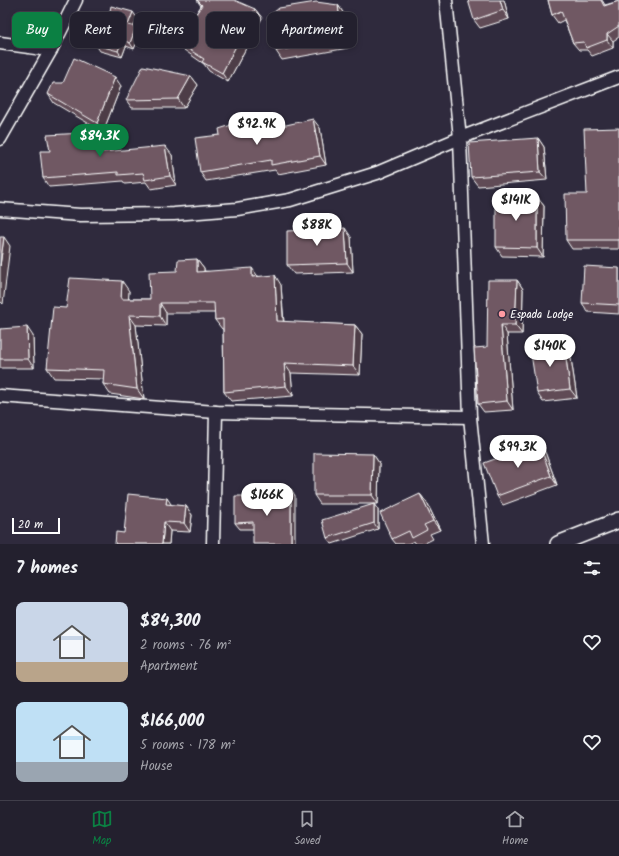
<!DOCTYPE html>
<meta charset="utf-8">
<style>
body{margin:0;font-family:Kalam,sans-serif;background:#2b2836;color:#f1f3f6;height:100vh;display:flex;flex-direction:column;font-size:15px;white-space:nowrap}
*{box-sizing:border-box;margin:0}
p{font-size:13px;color:#a3a3aa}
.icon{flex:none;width:22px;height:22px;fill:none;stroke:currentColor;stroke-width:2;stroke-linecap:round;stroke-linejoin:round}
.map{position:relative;height:544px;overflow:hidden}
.drawer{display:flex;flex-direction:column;background:#23202e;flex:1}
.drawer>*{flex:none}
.hud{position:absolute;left:12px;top:12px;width:400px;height:36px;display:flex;gap:8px}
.scale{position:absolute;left:12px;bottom:10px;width:48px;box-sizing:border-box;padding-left:4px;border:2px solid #fff;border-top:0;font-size:11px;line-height:14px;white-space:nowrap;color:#fff;-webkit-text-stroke:3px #2f2a3d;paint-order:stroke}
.price{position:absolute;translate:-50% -34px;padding:0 9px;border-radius:14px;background:#fff;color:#222;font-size:13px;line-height:26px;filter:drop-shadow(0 1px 2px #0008)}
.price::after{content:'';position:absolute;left:50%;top:24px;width:12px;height:9px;margin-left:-6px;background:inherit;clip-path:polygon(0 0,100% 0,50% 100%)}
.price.active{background:#0b8043;color:#fff}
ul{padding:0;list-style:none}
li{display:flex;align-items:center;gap:12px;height:100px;padding:0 16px}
li span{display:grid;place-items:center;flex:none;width:112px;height:80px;border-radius:8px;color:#555}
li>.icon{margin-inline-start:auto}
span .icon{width:48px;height:48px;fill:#fffc;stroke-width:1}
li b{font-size:17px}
h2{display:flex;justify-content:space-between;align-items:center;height:48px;padding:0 16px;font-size:17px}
.tag{padding:0 14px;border-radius:8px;background:#23202e;box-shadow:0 2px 6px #0003,0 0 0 1px #403e4a;font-size:14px;line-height:36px}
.tag.active{background:#0b8043;color:#fff}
.dock{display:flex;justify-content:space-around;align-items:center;height:56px;border-top:1px solid #403e4a;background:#23202e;font-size:11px;color:#a3a3aa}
.dock a{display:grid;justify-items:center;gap:2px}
.dock .active{color:#0b8043}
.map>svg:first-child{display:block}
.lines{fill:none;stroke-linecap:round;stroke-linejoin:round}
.minor-casing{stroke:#fff;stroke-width:15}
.tertiary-casing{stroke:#fff;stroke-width:18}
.minor{stroke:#2f2a3d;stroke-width:12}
.tertiary{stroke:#2f2a3d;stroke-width:15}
.wall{fill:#604c56;stroke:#fff}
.shaded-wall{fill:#4e3e46;stroke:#fff}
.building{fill:#705864;stroke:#fff}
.poi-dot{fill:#ff9aa2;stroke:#2f2a3d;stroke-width:1.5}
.labels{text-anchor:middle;stroke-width:4;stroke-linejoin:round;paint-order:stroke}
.poi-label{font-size:11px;fill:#fff;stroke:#2f2a3d;text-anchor:start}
</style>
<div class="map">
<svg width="619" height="544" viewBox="0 0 619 544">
<rect width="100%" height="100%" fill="#2f2a3d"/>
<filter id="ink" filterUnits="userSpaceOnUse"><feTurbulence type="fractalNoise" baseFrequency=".025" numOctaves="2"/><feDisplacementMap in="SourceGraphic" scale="8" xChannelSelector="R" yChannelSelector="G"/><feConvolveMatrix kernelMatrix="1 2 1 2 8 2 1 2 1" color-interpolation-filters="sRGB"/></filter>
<g filter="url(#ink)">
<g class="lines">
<g class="minor-casing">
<g id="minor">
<polyline points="446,0 460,138 470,417 483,544"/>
<polyline points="0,43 51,50"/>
<polyline points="0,139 51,50 76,0"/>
<polyline points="0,209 80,215 174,214 237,209 290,200 377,173 460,138 619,77"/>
<polyline points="0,396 216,412 470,417"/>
<polyline points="213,544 216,412"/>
</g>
</g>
<g class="tertiary-casing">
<polyline id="tertiary" points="558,544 619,520"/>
</g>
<use href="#minor" class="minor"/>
<use href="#tertiary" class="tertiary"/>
</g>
<g class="wall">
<polygon points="197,0 255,9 262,18 228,82 209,71 204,64 184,50 177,42 201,6"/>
<polygon points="504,0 509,19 480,28 474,20"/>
<polygon points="548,0 602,0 605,5 619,1 619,37 613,41 613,48 592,56 587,50 579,50 573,43 564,20 558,23 552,15"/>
<polygon points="338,5 344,14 348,48 282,60 276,51"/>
<polygon points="137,18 134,27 140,34 134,49 126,46 122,57 100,51 96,45 107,25"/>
<polygon points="191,76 198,85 184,108 132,108 126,100"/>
<polygon points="121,86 103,132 54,103 48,94"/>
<polygon points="320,128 326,165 278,174 275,170 206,181 200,172 250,133"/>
<polygon points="619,128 619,249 572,249 566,240"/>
<polygon points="102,132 108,141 109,151 172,155 176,185 151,189 146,182 125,184 123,181 49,187 43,178 50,151"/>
<polygon points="538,138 544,147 547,180 478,186 471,177"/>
<polygon points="537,197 544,206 543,257 502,256 496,247"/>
<polygon points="351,237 353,272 294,274 287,265"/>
<polygon points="197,259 204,268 204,271 258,276 281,285 284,322 355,325 362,334 360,375 291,373 293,396 231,401 224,392 223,329 222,329 215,320 215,313 166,313 166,326 136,325 144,399 110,394 103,384 104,379 54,378 47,368 66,308 129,291 128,299 150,299 177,271"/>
<polygon points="619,268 619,314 588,312 582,303"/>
<polygon points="517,280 523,289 522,334 507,334 513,410 484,412 478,404 487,347"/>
<polygon points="0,329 33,336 34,368 0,368"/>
<polygon points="564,343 570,352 577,398 543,402 537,393"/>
<polygon points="545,452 557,485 503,505 497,496"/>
<polygon points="373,454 379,463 378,504 320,504 314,495"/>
<polygon points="291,489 295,496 253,529 240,529 235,523 251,501 272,501"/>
<polygon points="420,494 427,503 440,530 430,534 433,539 423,544 416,544 414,541 408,544 396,544 392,539"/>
<polygon points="171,505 186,506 192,515 190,532 170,531 169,544 115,544 124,533"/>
<polygon points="378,510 378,529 332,544 327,538"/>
</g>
<g class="shaded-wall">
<polygon points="500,0 504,0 509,19 503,10"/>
<polygon points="338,5 344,14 348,48 342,39"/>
<polygon points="255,9 262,18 228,82 222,73"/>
<polygon points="133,12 137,18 132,31 128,25"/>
<polygon points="136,27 140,34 134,49 130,43"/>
<polygon points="607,34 613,41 613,48 607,40"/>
<polygon points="122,40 126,46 122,57 118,51"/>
<polygon points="191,76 198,85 184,108 178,99"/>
<polygon points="115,77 121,86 103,132 97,123"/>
<polygon points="313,119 320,128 326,165 320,156"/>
<polygon points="102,132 108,141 109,161 103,152"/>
<polygon points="538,138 544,147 547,180 540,172"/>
<polygon points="165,146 172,155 176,185 170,176"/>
<polygon points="537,197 544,206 543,257 537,248"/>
<polygon points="345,228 351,237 353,272 347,263"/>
<polygon points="4,237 10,246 3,304 0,301 0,266"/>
<polygon points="197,259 204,268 204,281 197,272"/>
<polygon points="252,268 259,278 252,277"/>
<polygon points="275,275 281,285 284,331 277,321"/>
<polygon points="517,280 523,289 522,334 515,325"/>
<polygon points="122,281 129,291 128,308 121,299"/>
<polygon points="160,303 166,313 166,326 160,316"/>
<polygon points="129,315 136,325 144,399 137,389"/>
<polygon points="355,325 362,334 360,375 353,366"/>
<polygon points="501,325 507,334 513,410 507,401"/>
<polygon points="27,327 33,336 34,368 28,359"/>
<polygon points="564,343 570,352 577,398 570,389"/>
<polygon points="284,363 291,373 293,396 286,386"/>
<polygon points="539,443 545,452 557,485 551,476"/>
<polygon points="373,454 379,463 378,504 372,495"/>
<polygon points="291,489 295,496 295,544 291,544"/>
<polygon points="420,494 427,503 440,530 433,521"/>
<polygon points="167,498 173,507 166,504"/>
<polygon points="374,504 378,510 378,529 374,523"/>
<polygon points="186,506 192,515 190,532 184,523"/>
<polygon points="164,522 170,531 169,544 162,544"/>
</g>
<g class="building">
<polygon points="197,0 234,0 255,9 222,73 202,62 204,59 177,42 202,5"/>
<polygon points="468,0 500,0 503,10 474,20"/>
<polygon points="548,0 601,0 604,6 619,1 619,26 607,34 607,40 586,48 584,42 573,43 561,11 552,15"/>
<polygon points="316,2 338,5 342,39 276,51 267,18 279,8"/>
<polygon points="111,6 133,12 128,25 136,27 130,43 122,40 118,51 96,45 101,24 107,25"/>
<polygon points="74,58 115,77 97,123 48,94 53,83 63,83"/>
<polygon points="143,66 191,76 178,99 126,100"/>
<polygon points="313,119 320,156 271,165 271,160 200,172 195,138 220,135 219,129 241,122 250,133"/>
<polygon points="619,128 619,240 566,240 565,194 587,194 584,129"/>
<polygon points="102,132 103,152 165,146 170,176 145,180 143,173 118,175 118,172 43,178 40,151 50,151 47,135"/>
<polygon points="538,138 540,172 471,177 469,143"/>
<polygon points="496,196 537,197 537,248 496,247"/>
<polygon points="345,228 347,263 287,265 287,231"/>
<polygon points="0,237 4,237 0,266"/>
<polygon points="197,259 197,272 252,268 252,277 275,275 277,321 355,325 353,366 284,363 286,386 224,392 223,319 215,320 214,303 160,303 160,316 129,315 137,389 103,384 104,370 47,368 53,307 66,308 70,278 122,281 121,299 150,299 149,272 177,271 178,260"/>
<polygon points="584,266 619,268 619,305 582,303"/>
<polygon points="488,280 517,280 515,325 501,325 507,401 478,404 474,348 487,347"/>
<polygon points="27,327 28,359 0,359 0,329"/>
<polygon points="564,343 570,389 537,393 530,347"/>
<polygon points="539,443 551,476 497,496 484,463"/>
<polygon points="314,453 373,454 372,495 314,495"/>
<polygon points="272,489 291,489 291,544 253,544 253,522 235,523 235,496 247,496 249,501 272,501"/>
<polygon points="128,494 167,498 166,504 186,506 184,523 164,522 162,544 115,544 116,532 124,533"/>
<polygon points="420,494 433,521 424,525 427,530 412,538 409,531 392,539 380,513"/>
<polygon points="374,504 374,523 327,538 322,520"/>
</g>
</g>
<circle class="poi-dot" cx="502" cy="314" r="4"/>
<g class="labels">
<g class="poi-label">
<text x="510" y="318">Espada Lodge</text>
</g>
</g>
</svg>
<div class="scale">20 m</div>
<b class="price" style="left:257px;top:146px">$92.9K</b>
<b class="price active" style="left:100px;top:158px">$84.3K</b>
<b class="price" style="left:516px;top:222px">$141K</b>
<b class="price" style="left:317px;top:247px">$88K</b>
<b class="price" style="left:550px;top:368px">$140K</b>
<b class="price" style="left:518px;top:469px">$99.3K</b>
<b class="price" style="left:267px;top:517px">$166K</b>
<div class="hud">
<a class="tag active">Buy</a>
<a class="tag">Rent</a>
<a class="tag">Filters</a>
<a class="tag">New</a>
<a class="tag">Apartment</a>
</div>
</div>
<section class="drawer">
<h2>7 homes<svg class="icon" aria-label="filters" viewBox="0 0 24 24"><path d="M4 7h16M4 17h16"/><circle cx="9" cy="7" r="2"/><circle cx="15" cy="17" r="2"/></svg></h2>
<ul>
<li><span style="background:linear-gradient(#c9d6e8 75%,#b9a48a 0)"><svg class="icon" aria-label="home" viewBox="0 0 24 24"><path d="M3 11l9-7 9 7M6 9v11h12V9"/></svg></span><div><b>$84,300</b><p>2 rooms · 76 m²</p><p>Apartment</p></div><svg class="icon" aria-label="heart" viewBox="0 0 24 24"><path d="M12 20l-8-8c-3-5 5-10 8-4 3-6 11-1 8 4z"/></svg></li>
<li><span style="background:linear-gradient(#bfe0f5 75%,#9aa5b1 0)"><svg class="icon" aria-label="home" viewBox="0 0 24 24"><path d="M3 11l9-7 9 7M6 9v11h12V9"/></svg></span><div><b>$166,000</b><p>5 rooms · 178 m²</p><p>House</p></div><svg class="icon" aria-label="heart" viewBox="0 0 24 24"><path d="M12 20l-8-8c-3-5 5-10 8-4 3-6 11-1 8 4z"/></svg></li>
</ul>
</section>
<nav class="dock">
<a class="active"><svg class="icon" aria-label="map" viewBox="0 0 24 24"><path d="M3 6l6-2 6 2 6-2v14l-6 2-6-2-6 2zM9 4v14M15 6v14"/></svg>Map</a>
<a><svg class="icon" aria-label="saved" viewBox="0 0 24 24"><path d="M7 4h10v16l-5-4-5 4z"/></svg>Saved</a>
<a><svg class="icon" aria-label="home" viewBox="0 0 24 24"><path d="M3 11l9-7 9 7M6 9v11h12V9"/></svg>Home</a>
</nav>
